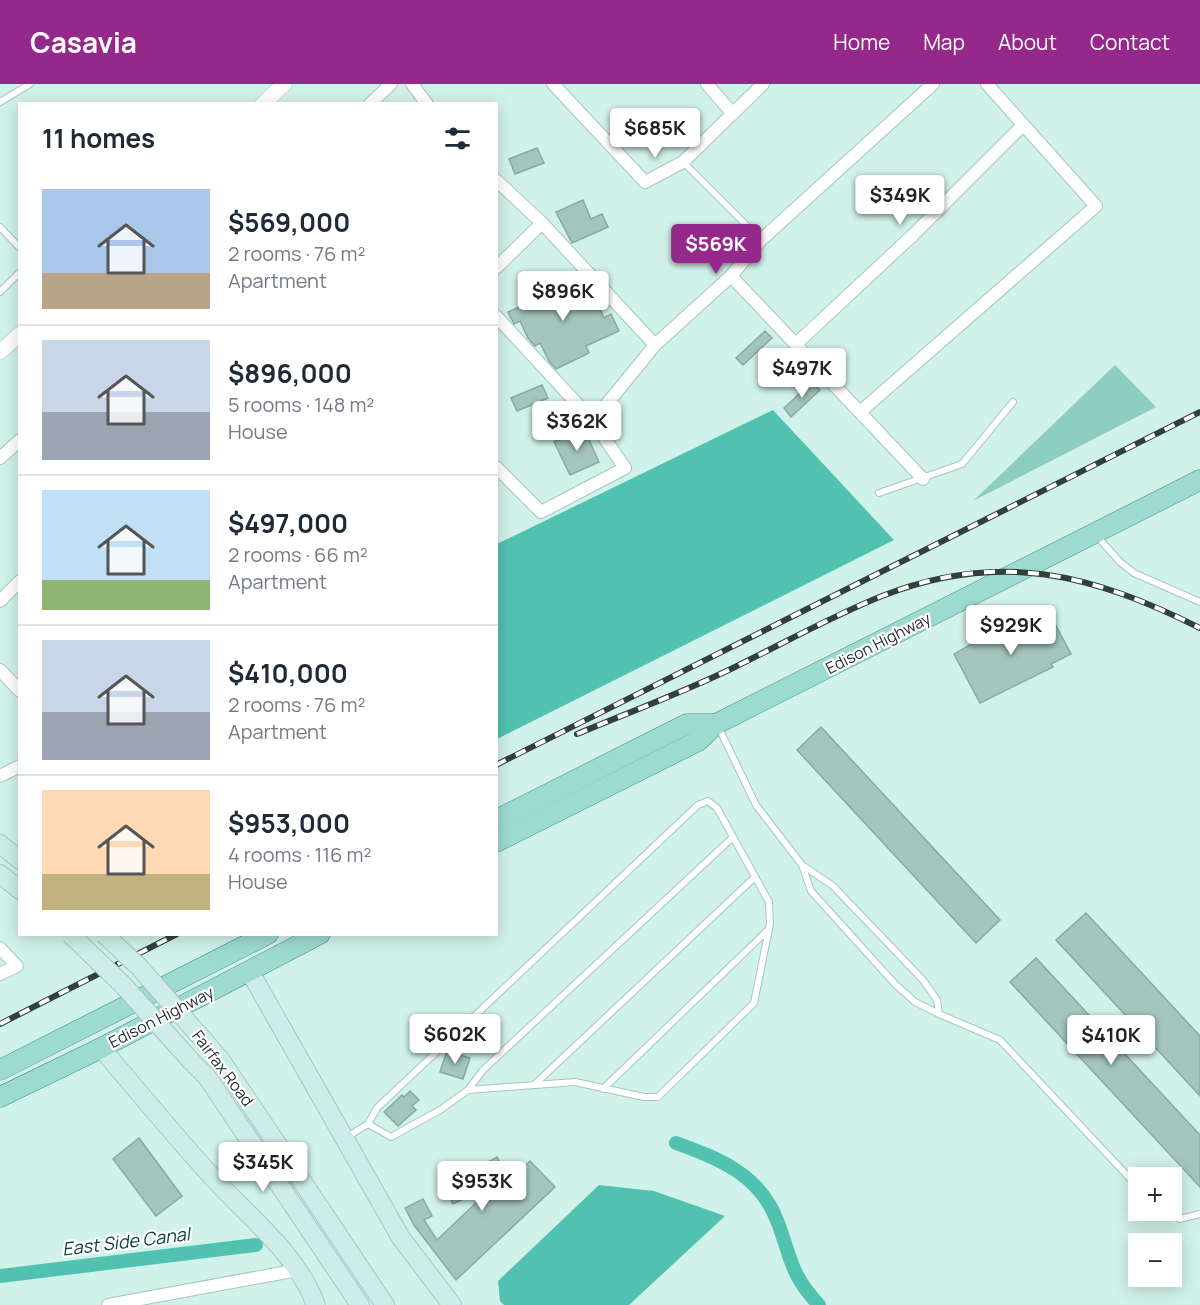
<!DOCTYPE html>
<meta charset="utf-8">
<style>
body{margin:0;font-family:Manrope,sans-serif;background:#f6f6f7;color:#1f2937;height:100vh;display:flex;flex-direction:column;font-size:22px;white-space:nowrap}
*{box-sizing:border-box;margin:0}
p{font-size:20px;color:#747a83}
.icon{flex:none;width:33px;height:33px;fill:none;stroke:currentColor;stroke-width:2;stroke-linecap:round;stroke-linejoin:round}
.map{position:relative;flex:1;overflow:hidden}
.details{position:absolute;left:18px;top:18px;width:480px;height:834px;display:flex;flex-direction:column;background:#fff;border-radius:0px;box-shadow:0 3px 15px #0003}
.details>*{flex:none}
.fabs{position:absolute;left:1128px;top:1083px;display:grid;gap:12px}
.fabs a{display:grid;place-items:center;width:54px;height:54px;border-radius:0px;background:#fff;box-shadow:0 3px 15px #0003;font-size:30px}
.price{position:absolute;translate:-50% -51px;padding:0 14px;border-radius:6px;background:#fff;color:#222;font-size:20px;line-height:39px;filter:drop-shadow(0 2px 3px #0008)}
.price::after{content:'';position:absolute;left:50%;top:36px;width:18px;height:14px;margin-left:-9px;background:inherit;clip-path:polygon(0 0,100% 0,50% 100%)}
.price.active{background:#94298b;color:#fff}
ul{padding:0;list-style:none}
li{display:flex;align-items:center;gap:18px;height:150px;padding:0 24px}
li+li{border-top:2px solid #e0e1e3}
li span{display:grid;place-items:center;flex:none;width:168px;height:120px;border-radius:0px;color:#555}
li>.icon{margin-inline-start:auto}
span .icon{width:72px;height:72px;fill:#fffc;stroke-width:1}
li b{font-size:26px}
h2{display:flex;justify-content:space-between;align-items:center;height:72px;padding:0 24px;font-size:26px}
header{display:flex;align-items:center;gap:36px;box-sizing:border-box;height:84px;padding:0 30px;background:#94298b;color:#fff}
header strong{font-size:28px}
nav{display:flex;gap:33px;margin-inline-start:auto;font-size:21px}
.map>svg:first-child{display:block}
.green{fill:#8ecdc1}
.water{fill:#51c2b0}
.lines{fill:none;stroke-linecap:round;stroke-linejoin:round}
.canal{stroke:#51c2b0;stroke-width:14}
.building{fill:#a5c6bf;stroke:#89a9a3;stroke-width:1.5}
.service-casing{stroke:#a5c6bf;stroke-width:8}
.minor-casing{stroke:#a5c6bf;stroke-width:14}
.tertiary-casing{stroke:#a5c6bf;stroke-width:16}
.secondary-casing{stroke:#a5c6bf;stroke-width:20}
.primary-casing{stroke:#478e81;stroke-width:21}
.service{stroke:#fff;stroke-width:6}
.minor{stroke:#fff;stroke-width:12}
.tertiary{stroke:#fff;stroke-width:15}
.secondary{stroke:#ceede8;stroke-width:18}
.primary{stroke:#9ddad0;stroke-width:20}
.rail-casing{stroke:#31403c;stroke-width:6}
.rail{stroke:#fff;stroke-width:4;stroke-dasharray:11;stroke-linecap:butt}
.secondary-bridge-casing{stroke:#a5c6bf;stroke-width:20;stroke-linecap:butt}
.secondary-bridge{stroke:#ceede8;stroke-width:18}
.labels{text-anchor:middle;stroke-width:4.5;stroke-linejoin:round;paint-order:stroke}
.street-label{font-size:16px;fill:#1f2c29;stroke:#fff}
.water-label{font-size:18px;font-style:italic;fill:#0e423a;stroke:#fff}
</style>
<header>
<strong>Casavia</strong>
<nav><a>Home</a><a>Map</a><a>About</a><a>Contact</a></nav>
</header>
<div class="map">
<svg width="1200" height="1221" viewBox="0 0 1200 1221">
<rect width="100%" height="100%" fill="#d1f2eb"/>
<polygon class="green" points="1115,281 1156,323 973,417"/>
<g class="water">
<polygon points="773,326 894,456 497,655 497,460"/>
<polygon points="599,1101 654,1107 725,1132 629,1221 504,1221 500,1217 498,1197"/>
</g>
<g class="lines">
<g class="canal">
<path d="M676,1059c44,16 85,32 102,80 14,37 12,51 41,82"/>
<polyline points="0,1192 256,1161"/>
</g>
</g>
<g class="building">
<polygon points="537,64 544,79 515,90 509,75"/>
<polygon points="583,116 591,135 602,130 608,143 572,159 556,128"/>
<polygon points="566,189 577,215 592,208 604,234 611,230 619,247 586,262 589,269 556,285 549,277 540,259 535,262 528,254 520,237 514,240 508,228 544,212 539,201"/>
<polygon points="765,247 772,254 743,281 736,274"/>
<polygon points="812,298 820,306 791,333 784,324"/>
<polygon points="542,301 548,314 517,327 511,314"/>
<polygon points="584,345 599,378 570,391 554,358"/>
<polygon points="1025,530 1029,536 1036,533 1042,544 1054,538 1071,570 1051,580 1053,583 980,619 954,570"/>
<polygon points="821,643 1000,836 976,859 797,666"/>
<polygon points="1086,829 1200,952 1200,1012 1056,856"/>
<polygon points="1036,874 1200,1051 1200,1103 1010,898"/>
<polygon points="447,967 470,974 463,995 440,988"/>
<polygon points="410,1007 419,1016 412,1022 416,1026 398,1042 384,1028 402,1011 404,1013"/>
<polygon points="139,1054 182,1112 156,1132 113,1075"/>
<polygon points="497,1073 506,1090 510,1086 515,1092 530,1077 555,1103 456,1196 414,1141 405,1124 423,1115 432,1132 424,1136 437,1156 498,1098 453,1120 444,1103"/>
</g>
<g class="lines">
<g class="service-casing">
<g id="service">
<polyline points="0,18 30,0"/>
<polyline points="683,78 761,156"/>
<polyline points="0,143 20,164"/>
<polyline points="0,208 20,188"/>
<polyline points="879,409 962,380 1013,318"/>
<polyline points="1097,452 1120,478 1134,489 1200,518"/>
<polyline points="718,642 756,721 802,781 811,807 895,900 915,918 939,930 937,916 923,896 833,802 802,781"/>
<polyline points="939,930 1000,956 1138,1103"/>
<polyline points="534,1001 755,793"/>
<polyline points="603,1005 769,845"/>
<polyline points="468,1006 483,986 733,753"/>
<polyline points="347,1053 368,1040 377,1024 698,721 708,717 717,724 769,818 770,840 754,919 658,1013 644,1013 575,998 468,1006 440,1026 391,1053 368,1040"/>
<polyline points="1168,1126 1180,1135 1200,1130"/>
</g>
</g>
<g class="minor-casing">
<g id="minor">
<polyline points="412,0 427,20"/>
<polyline points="553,0 645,98 683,78 763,0"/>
<polyline points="707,0 732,29"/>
<polyline points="370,20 391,0"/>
<polyline points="496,96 542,139 655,261 593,337"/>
<polyline points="496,184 542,139"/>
<polyline points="496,232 593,337 625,384 541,428 496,383"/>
<polyline points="796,260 913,151 1022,42"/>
<polyline points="655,261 731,192"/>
<polyline points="860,328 1096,122 987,0"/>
<polyline points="0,374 20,356"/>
<polyline points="923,395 731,192 761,156 933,0"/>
<polyline points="0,517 20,497"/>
<polyline points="0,586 20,607"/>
<polyline points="0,692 20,682"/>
<polyline points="0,864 17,882 0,890"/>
<polyline points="108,1221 298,1186"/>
</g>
</g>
<g class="tertiary-casing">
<g id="tertiary">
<polyline points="263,20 284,0"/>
<polyline points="0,268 20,250"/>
</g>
</g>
<g class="secondary-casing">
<g id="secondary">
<polyline points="0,760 20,776"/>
<polyline points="0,790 20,806"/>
<polyline points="250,888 401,1154 452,1221"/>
<polyline points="206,959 220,975 385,1221"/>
<path d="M101,964c38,44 75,90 115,133 36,39 81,73 100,124"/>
<polyline points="192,978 207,993 360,1221"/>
</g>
</g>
<g class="primary-casing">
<g id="primary">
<polyline points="496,736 687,640 716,640"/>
<polyline points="496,758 698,657 716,640 1200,396"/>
<polyline points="0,986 268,850"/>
<polyline points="0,1013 101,964 320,850"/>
</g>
</g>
<use href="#service" class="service"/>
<use href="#minor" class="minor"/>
<use href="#tertiary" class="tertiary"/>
<use href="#secondary" class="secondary"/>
<use href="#primary" class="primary"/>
<g class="rail-casing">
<g id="rail">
<path d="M577,650c53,-22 107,-42 158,-67 49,-24 97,-51 147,-71 118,-46 210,-22 318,32"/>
<polyline points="496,681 1200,328"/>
<polyline points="0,940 177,850"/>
</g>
</g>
<use href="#rail" class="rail"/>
<g class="secondary-bridge-casing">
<g id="secondary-bridge">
<polyline points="70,850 123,901 192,978"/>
<polyline points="104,850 140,884 206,959"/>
</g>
</g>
<use href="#secondary-bridge" class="secondary-bridge"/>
</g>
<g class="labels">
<g class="street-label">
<text transform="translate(878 559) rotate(-27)" y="6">Edison Highway</text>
<text transform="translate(161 933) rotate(-27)" y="6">Edison Highway</text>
<text transform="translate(223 984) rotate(53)" y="6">Fairfax Road</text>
</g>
<g class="water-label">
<text transform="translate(126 1158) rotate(-7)" y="6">East Side Canal</text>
</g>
</g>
</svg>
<div class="fabs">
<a>+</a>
<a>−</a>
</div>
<b class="price" style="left:655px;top:75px">$685K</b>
<b class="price" style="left:900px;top:142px">$349K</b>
<b class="price active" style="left:716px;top:191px">$569K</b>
<b class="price" style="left:563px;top:238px">$896K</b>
<b class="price" style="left:802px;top:315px">$497K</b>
<b class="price" style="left:577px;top:368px">$362K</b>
<b class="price" style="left:1011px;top:572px">$929K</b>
<b class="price" style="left:455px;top:981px">$602K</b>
<b class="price" style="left:1111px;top:982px">$410K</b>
<b class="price" style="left:263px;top:1109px">$345K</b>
<b class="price" style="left:482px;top:1128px">$953K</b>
<section class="details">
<h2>11 homes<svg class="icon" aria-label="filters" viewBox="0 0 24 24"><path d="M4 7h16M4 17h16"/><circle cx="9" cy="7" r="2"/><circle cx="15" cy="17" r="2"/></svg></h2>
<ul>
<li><span style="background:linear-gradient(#a9c7e8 70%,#b9a48a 0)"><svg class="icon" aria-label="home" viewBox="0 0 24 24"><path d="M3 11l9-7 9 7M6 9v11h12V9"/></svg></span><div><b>$569,000</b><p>2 rooms · 76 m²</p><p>Apartment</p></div></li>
<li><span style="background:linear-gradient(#c9d6e8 60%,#9aa5b1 0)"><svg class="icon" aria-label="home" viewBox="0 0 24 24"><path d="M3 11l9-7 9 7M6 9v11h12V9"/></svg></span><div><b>$896,000</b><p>5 rooms · 148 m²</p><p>House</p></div></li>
<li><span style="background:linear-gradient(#bfe0f5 75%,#8fb573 0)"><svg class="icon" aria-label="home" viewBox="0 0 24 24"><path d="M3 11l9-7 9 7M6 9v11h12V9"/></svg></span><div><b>$497,000</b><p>2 rooms · 66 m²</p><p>Apartment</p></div></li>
<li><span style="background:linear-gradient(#c9d6e8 60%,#9aa5b1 0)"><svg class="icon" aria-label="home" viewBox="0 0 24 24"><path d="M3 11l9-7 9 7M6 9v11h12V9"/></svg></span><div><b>$410,000</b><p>2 rooms · 76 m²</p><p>Apartment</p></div></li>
<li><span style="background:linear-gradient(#ffd9b3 70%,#c2b280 0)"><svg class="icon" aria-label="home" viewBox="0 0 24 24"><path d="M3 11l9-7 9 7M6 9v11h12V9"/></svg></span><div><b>$953,000</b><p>4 rooms · 116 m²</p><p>House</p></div></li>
</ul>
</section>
</div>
